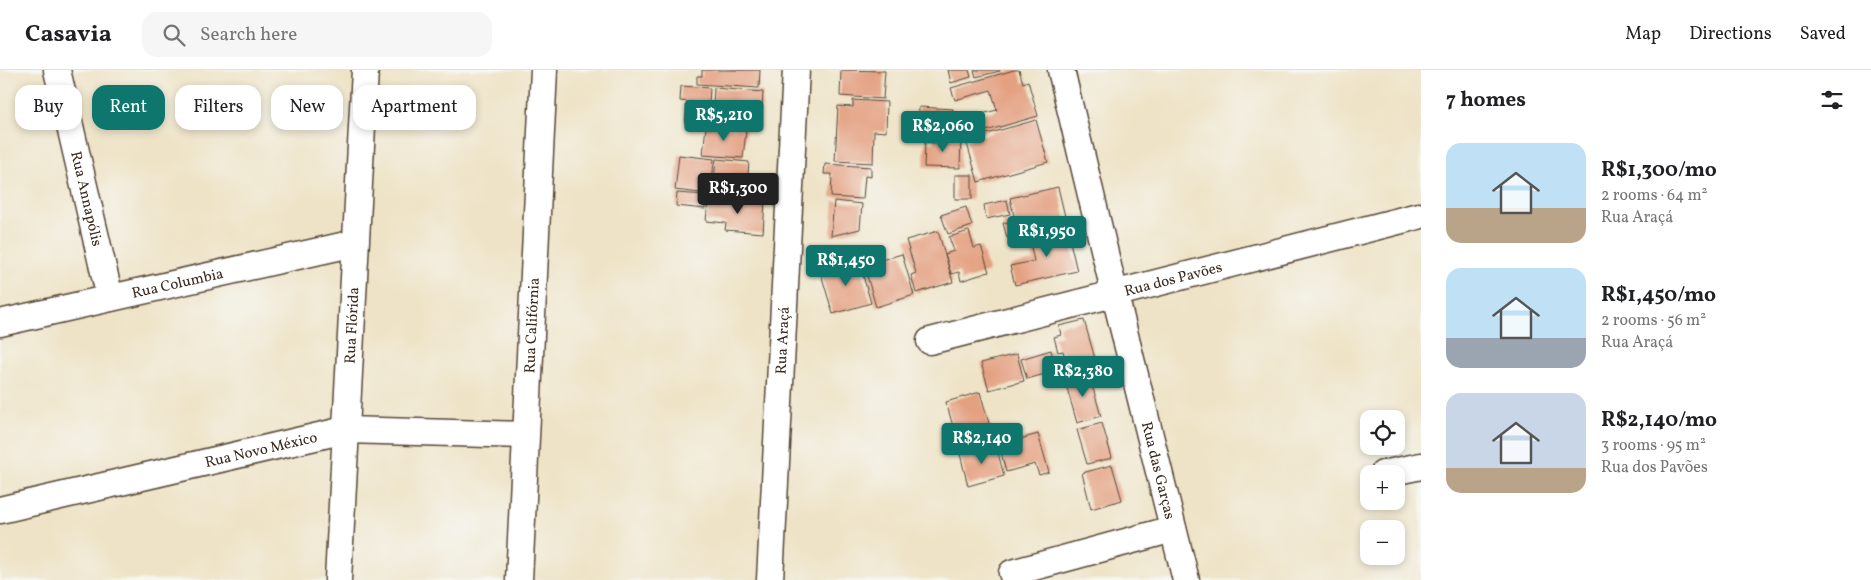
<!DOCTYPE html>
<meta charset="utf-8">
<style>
body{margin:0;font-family:Vollkorn,serif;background:#f6f6f6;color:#202124;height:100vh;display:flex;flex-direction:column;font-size:19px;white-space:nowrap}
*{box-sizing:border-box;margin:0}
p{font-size:16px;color:#757577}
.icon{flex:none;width:28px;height:28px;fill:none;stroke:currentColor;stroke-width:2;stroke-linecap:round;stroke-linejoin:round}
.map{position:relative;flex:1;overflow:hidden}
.details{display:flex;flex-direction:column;background:#fff;width:450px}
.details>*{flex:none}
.hud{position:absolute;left:15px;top:15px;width:475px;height:45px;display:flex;gap:10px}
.fabs{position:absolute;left:1360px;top:340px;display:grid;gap:10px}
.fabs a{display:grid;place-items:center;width:45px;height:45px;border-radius:10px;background:#fff;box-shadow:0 2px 8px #0003;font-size:25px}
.price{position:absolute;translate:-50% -42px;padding:0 11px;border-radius:5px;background:#0f766e;color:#fff;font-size:16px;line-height:32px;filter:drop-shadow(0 1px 2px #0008)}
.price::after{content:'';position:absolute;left:50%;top:30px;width:15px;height:11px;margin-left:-8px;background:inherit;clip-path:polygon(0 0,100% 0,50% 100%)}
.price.active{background:#222;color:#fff}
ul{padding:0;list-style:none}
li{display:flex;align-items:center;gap:15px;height:125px;padding:0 25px}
li span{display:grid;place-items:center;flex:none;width:140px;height:100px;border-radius:15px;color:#555}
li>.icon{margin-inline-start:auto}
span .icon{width:60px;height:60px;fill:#fffc;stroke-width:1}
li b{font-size:21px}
h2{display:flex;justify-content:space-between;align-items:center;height:60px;padding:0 25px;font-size:21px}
.tag{padding:0 18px;border-radius:15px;background:#fff;box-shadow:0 2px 8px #0003;font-size:18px;line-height:45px}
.tag.active{background:#0f766e;color:#fff}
header{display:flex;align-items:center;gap:30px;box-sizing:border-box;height:70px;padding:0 25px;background:#fff;border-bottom:1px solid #e0e0e0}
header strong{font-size:24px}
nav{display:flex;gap:28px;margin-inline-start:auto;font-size:18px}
.search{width:350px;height:45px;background:#f6f6f6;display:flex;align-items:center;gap:12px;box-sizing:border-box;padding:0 18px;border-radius:15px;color:#757577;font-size:19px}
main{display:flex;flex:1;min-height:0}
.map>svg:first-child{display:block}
.building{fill:#e4a081}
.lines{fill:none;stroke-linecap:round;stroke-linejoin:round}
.street-casing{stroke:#564637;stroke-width:29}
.street{stroke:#fff;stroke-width:26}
.labels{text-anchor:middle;stroke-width:4;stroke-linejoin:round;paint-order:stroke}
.street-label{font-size:15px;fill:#3b2a1e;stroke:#f6f6f2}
</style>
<header>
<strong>Casavia</strong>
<div class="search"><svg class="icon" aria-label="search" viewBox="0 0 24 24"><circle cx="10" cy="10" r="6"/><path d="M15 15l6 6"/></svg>Search here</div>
<nav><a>Map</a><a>Directions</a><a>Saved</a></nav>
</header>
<main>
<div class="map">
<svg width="1421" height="510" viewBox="0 0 1421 510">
<rect width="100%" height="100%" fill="#f6f6f2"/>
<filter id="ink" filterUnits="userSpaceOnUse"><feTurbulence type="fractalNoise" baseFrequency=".02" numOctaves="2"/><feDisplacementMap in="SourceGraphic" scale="10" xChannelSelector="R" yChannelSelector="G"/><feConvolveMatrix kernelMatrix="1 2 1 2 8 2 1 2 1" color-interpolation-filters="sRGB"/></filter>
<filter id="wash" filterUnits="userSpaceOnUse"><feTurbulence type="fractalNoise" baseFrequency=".0096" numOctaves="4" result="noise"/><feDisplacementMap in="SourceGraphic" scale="20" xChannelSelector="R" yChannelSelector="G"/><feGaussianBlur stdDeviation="1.12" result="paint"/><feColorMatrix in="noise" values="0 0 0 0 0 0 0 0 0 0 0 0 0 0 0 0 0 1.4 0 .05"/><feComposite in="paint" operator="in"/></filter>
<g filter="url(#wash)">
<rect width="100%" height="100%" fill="#eee3c6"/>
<g id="blocks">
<g class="building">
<polygon points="702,0 760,0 759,18 697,14 697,6 702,6"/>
<polygon points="841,0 885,1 883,29 840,26"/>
<polygon points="948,0 969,0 971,7 951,13"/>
<polygon points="974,0 1000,0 1000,1 976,7"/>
<polygon points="1014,0 1019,0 1023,13 1028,11 1038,46 979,63 974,46 997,40 991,20 955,30 951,18"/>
<polygon points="681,16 710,18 709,34 680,31"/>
<polygon points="714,18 763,22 762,38 713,35"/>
<polygon points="853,30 887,32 886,62 874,61 873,93 835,91 838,36 853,37"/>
<polygon points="687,35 760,41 759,52 749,52 748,59 685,53"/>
<polygon points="919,37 953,39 952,65 918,63"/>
<polygon points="1036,50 1048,92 978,112 966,70"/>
<polygon points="706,56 746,60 743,88 703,85"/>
<polygon points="935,67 961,68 960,98 924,97 925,72 934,73"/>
<polygon points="679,85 714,89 712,114 720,115 719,125 675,120"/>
<polygon points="716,89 749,92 746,128 721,126 722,113 714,112"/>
<polygon points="825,94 871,97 871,107 865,106 863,129 831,127 832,104 824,104"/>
<rect x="955" y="105" width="17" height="24"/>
<polygon points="1058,117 1067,155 1007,168 1003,153 1015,151 1010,128"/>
<polygon points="677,123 706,125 705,139 676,136"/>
<polygon points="728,128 765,131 763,163 725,160 726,153 706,151 708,132 727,134"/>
<polygon points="1007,130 1010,144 986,149 984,135"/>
<polygon points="834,131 862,134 860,159 831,166"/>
<polygon points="966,137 972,156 948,164 941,145"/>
<polygon points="1067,159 1077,201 1015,215 1010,196 1034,191 1029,168"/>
<polygon points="938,161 953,212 916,223 911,205 916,203 906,170"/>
<polygon points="969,161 974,178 981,176 989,202 961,211 959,202 951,204 945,184 954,181 949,167"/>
<polygon points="902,184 914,225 876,237 864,195"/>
<polygon points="858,189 871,233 833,244 821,204 833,200 832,196"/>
<polygon points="1084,250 1096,292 1068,299 1063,281 1058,282 1054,267 1061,265 1059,256"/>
<polygon points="1051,280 1056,301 1027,309 1021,289"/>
<polygon points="1017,284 1024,311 989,320 981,293"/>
<polygon points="1089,304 1101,346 1077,353 1065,311"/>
<polygon points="980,322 991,360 957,370 946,332"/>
<polygon points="1102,353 1112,388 1087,394 1077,360"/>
<polygon points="1038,364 1049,402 1039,405 1035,394 1006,402 999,375"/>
<polygon points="996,375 1004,406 968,416 960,384"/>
<polygon points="1112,395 1122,430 1091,439 1082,403"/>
</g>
</g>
</g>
<g filter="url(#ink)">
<use href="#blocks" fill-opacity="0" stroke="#564637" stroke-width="1"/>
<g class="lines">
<g class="street-casing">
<g id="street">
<path id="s1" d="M57,0l53,228"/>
<path id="s2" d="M1061,0l54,225 71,285"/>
<path id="s3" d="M0,253l355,-80"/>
<path id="s4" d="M930,271l488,-125"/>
<polyline points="1383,404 1421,396"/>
<path id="s5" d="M0,440l345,-80 180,5"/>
<polyline points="1012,503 1173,459"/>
<path id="s6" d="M338,510l27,-510"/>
<path id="s7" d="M519,510l25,-510"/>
<path id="s8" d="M770,510l26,-510"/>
</g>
</g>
<use href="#street" class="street"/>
</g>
</g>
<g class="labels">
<g class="street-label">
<text dy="5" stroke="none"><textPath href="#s1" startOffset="132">Rua Annapólis</textPath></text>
<text dy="5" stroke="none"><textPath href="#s4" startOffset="251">Rua dos Pavões</textPath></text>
<text dy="5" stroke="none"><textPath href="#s3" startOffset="182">Rua Columbia</textPath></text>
<text dy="5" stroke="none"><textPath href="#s6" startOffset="255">Rua Flórida</textPath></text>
<text dy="5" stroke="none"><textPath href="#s7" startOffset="255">Rua Califórnia</textPath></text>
<text dy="5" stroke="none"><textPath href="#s8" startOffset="240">Rua Araçá</textPath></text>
<text dy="5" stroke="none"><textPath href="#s5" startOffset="268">Rua Novo México</textPath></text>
<text dy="5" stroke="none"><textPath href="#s2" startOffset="412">Rua das Garças</textPath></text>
</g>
</g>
</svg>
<div class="fabs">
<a><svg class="icon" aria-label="locate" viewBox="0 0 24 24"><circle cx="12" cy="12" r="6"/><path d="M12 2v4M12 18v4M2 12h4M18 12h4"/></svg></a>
<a>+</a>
<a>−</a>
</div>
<b class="price" style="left:724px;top:72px">R$5,210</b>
<b class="price" style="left:943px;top:83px">R$2,060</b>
<b class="price active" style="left:738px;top:145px">R$1,300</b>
<b class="price" style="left:1047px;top:188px">R$1,950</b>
<b class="price" style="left:846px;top:217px">R$1,450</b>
<b class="price" style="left:1083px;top:328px">R$2,380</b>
<b class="price" style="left:982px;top:395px">R$2,140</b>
<div class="hud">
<a class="tag">Buy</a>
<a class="tag active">Rent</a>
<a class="tag">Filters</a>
<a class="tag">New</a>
<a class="tag">Apartment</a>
</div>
</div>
<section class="details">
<h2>7 homes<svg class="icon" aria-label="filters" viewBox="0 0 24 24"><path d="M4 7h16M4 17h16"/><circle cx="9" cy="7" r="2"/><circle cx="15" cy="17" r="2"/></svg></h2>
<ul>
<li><span style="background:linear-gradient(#bfe0f5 65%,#b9a48a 0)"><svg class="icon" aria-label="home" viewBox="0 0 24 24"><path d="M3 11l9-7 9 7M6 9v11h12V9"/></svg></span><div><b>R$1,300/mo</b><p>2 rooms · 64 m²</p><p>Rua Araçá</p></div></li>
<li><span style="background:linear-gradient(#bfe0f5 70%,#9aa5b1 0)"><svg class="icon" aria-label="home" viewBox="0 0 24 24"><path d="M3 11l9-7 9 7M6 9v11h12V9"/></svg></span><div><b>R$1,450/mo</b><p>2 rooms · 56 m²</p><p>Rua Araçá</p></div></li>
<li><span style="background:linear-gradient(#c9d6e8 75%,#b9a48a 0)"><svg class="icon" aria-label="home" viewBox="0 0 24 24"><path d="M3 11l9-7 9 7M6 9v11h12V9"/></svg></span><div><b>R$2,140/mo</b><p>3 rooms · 95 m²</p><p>Rua dos Pavões</p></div></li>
</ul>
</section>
</main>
